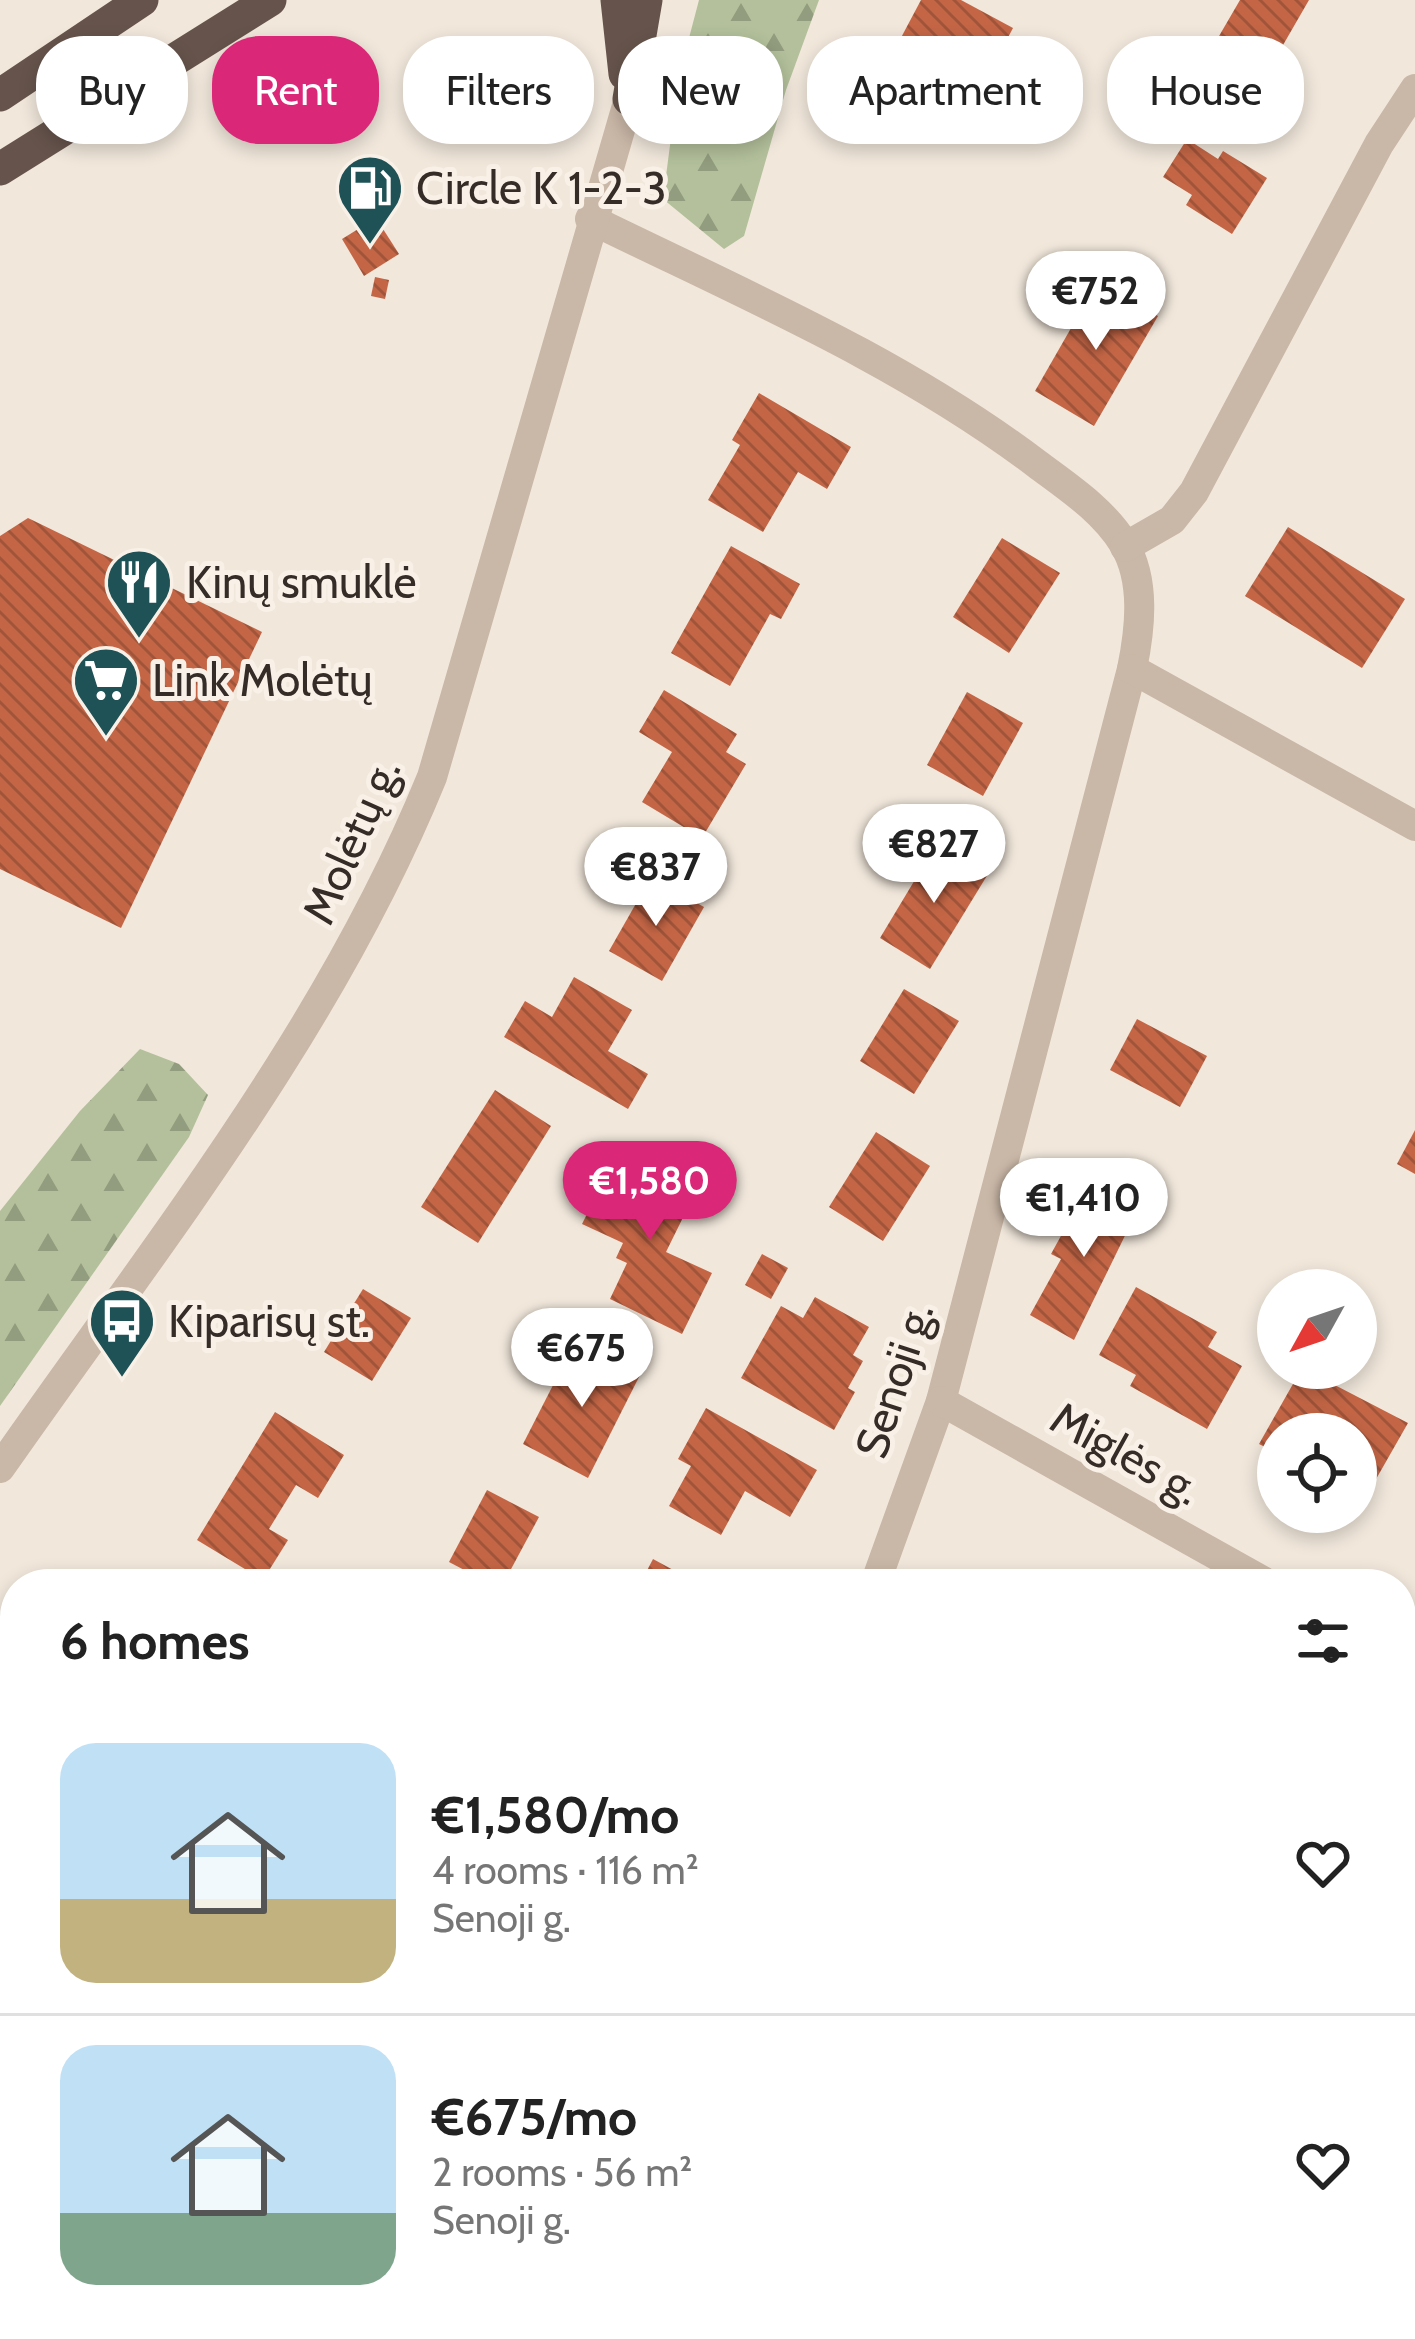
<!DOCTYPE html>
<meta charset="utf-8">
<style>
body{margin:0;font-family:Cabin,sans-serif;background:#f6f6f6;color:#222;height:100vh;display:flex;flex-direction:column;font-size:45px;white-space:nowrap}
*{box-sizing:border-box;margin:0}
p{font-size:39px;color:#767676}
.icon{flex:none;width:66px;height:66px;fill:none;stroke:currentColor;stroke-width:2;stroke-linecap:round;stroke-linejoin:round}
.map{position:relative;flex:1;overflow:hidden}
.side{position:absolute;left:0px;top:1569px;width:1416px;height:771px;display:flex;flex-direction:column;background:#fff;border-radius:48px 48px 0 0;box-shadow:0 6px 18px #0003}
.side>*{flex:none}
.guide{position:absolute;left:36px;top:36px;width:1344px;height:108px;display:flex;gap:24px}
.needle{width:78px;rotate:230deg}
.fabs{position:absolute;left:1257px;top:1269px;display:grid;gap:24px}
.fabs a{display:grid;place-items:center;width:120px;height:120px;border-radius:50%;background:#fff;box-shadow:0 6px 18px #0003;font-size:60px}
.price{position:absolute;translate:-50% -102px;padding:0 27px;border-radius:42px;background:#fff;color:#222;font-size:39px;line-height:78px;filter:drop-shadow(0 3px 6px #0008)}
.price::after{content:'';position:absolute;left:50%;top:72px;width:36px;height:27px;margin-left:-18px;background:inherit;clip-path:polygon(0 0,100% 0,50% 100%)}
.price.active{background:#db2777;color:#fff}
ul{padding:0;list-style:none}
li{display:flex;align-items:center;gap:36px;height:300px;padding:0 60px}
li+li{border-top:3px solid #e0e0e0}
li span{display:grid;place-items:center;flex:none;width:336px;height:240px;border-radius:36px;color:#555}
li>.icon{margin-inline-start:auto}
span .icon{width:144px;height:144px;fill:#fffc;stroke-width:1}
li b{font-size:51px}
h2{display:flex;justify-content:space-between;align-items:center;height:144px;padding:0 60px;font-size:51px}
.tag{padding:0 42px;border-radius:48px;background:#fff;box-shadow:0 6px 18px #0003;font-size:42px;line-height:108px}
.tag.active{background:#db2777;color:#fff}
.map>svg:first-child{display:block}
.forest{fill:url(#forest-firs)}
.building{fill:url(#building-back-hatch)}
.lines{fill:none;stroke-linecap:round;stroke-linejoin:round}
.minor{stroke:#c9b7a7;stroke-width:30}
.trunk{stroke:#66544c;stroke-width:33}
.labels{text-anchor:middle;stroke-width:10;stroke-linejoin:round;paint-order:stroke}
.poi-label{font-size:45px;fill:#362c27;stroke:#f9f1e7;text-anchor:start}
.street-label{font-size:45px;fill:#362c27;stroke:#f9f1e7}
</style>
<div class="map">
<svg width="1415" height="2339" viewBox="0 0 1415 2339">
<defs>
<pattern id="forest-firs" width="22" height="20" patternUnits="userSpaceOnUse" patternTransform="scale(3)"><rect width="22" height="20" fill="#b3c09b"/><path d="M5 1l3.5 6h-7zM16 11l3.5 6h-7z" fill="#929c7e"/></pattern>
<pattern id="building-back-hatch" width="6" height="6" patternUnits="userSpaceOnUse" patternTransform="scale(3)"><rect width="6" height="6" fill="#c46646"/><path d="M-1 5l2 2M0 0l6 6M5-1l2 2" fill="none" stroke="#a0543a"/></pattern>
</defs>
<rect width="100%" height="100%" fill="#f1e7db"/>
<g class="forest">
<polygon points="699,0 819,0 786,90 744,236 724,249 663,199 679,76"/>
<polygon points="140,1049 179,1064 208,1095 189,1137 0,1406 0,1211 80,1111"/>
</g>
<g class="building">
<polygon points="921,0 961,0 1013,28 970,109 887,64"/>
<polygon points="1240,0 1309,0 1279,52 1272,48 1253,81 1208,55"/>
<polygon points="1187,139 1218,159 1223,151 1267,178 1232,234 1186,205 1192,195 1163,177"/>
<polygon points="376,218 399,254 364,276 342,239"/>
<polygon points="375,277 389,280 385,299 371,296"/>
<polygon points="1098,281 1158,316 1094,426 1035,391"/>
<polygon points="759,393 851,447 827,489 798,472 763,532 708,500 740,445 732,440"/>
<polygon points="28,518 262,632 121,928 0,869 0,536"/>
<polygon points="1288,527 1405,599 1362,668 1245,596"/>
<polygon points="1002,538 1060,573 1009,653 953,617"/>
<polygon points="731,546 800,584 781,619 770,614 730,686 671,653"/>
<polygon points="664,690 737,734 726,752 746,764 702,838 642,802 672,752 639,732"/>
<polygon points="967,692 1023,723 983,796 927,765"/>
<polygon points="937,843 988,874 930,969 880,938"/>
<polygon points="651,877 704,907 662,981 609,951"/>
<polygon points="574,977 632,1010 608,1051 648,1074 628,1109 504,1037 525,1001 552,1017"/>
<polygon points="904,989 959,1021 914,1094 860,1061"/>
<polygon points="1137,1019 1207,1056 1180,1107 1110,1070"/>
<polygon points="495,1090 551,1126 478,1243 421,1207"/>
<polygon points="1415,1130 1415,1174 1397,1164"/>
<polygon points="876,1132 930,1166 883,1241 829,1207"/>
<polygon points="632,1155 698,1187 666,1252 712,1273 682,1334 610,1299 627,1263 616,1258 623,1243 582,1224 600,1188 613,1195"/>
<polygon points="1090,1183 1138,1209 1074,1340 1030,1315 1061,1259 1051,1254"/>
<polygon points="762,1254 788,1268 771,1299 745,1285"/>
<polygon points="1136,1287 1217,1332 1208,1347 1242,1366 1207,1429 1130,1386 1136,1375 1099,1355"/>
<polygon points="363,1289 411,1318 372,1381 324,1352"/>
<polygon points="815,1297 869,1327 853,1355 863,1361 848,1388 855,1392 834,1430 741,1378 781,1306 803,1318"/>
<polygon points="575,1342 640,1375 588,1478 523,1444"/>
<polygon points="1302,1368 1408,1423 1363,1502 1356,1498 1356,1434 1278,1434 1278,1454 1259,1444"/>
<polygon points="706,1408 817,1470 790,1517 745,1491 721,1535 669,1506 691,1466 678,1459"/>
<polygon points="275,1412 344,1455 318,1498 296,1485 269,1529 288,1540 263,1580 197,1540"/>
<polygon points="487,1490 539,1517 503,1584 491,1584 449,1562"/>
<polygon points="653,1559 699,1584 640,1584"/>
<polygon points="64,2325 77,2325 92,2333 88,2339 56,2339"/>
<polygon points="306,2325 362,2325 355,2339 299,2339"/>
<polygon points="709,2325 784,2325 806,2339 700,2339"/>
</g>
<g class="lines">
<g class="minor">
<path d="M590,219c153,75 311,142 447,245 32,24 66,46 87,80 22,37 16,86 8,125l-191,732 -66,183"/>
<polyline points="1125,547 1172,520 1194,492 1379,144 1415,89"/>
<polyline points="1132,669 1415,826"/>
<polyline points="941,1401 1268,1584"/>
<path d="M0,1468c155,-222 329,-438 432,-691l197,-678"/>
<polyline points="1401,1659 1415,1666"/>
<polyline points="0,1763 15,1770"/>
<polyline points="1066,2325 1092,2339"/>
</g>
<g class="trunk">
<polyline points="617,0 625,74"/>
<polyline points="0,95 142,0"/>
<polyline points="629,99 646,0"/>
<polyline points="0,169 270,0"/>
</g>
</g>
<defs>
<g id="fuel-pin" transform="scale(3.45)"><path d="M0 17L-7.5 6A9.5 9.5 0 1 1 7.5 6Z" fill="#1e5256" stroke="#f9f1e7"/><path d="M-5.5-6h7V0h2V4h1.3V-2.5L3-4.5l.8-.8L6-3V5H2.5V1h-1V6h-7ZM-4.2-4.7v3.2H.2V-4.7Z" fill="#fff"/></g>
<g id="restaurant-pin" transform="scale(3.45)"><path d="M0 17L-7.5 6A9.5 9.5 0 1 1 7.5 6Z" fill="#1e5256" stroke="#f9f1e7"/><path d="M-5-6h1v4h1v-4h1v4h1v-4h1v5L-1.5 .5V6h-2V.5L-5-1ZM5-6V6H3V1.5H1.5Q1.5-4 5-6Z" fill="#fff"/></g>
<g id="supermarket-pin" transform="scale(3.45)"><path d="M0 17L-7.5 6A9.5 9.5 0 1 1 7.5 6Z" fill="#1e5256" stroke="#f9f1e7"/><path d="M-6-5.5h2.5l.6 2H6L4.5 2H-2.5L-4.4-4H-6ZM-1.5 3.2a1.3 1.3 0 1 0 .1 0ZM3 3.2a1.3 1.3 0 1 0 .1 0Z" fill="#fff"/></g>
<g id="bus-pin" transform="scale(3.45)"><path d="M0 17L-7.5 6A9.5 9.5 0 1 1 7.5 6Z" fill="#1e5256" stroke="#f9f1e7"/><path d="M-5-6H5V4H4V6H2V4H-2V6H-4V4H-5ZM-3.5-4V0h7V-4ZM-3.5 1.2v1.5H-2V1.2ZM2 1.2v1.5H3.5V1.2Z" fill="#fff"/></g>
</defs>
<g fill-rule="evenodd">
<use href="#fuel-pin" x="370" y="188"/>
<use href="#restaurant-pin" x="139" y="582"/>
<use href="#supermarket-pin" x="106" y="680"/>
<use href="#bus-pin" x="122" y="1321"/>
</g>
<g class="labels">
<g class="poi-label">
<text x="416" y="204">Circle K 1-2-3</text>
<text x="186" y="598">Kinų smuklė</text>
<text x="152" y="696">Link Molėtų</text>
<text x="168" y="1337">Kiparisų st.</text>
</g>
<g class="street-label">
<text transform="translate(351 841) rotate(-66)" y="16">Molėtų g.</text>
<text transform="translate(894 1380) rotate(-72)" y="16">Senoji g.</text>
<text transform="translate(1126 1453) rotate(29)" y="16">Miglės g.</text>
</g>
</g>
</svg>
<div class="fabs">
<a><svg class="needle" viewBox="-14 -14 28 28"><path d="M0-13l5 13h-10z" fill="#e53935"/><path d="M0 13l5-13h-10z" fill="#767676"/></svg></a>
<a><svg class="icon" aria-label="locate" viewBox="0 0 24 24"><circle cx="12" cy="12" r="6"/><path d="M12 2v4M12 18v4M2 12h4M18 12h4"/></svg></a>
</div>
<b class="price" style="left:1096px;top:353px">€752</b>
<b class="price" style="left:934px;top:906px">€827</b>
<b class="price" style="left:656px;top:929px">€837</b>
<b class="price active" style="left:650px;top:1243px">€1,580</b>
<b class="price" style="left:1084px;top:1260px">€1,410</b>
<b class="price" style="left:582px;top:1410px">€675</b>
<div class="guide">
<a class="tag">Buy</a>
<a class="tag active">Rent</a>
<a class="tag">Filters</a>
<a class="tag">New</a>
<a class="tag">Apartment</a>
<a class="tag">House</a>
</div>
<section class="side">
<h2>6 homes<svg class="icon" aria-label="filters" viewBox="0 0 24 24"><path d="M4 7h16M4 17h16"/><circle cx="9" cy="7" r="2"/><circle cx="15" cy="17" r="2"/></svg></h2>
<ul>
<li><span style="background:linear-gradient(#bfe0f5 65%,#c2b280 0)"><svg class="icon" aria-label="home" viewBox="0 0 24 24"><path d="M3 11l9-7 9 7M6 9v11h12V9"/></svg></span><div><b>€1,580/mo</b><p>4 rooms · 116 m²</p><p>Senoji g.</p></div><svg class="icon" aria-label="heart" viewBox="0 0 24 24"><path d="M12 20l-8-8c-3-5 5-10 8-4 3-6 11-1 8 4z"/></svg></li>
<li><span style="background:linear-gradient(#bfe0f5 70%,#7fa58c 0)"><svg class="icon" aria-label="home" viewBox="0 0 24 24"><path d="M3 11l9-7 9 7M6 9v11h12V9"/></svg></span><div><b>€675/mo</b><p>2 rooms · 56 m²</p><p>Senoji g.</p></div><svg class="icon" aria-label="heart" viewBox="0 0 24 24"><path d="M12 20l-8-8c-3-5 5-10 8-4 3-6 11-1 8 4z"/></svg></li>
</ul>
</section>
</div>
